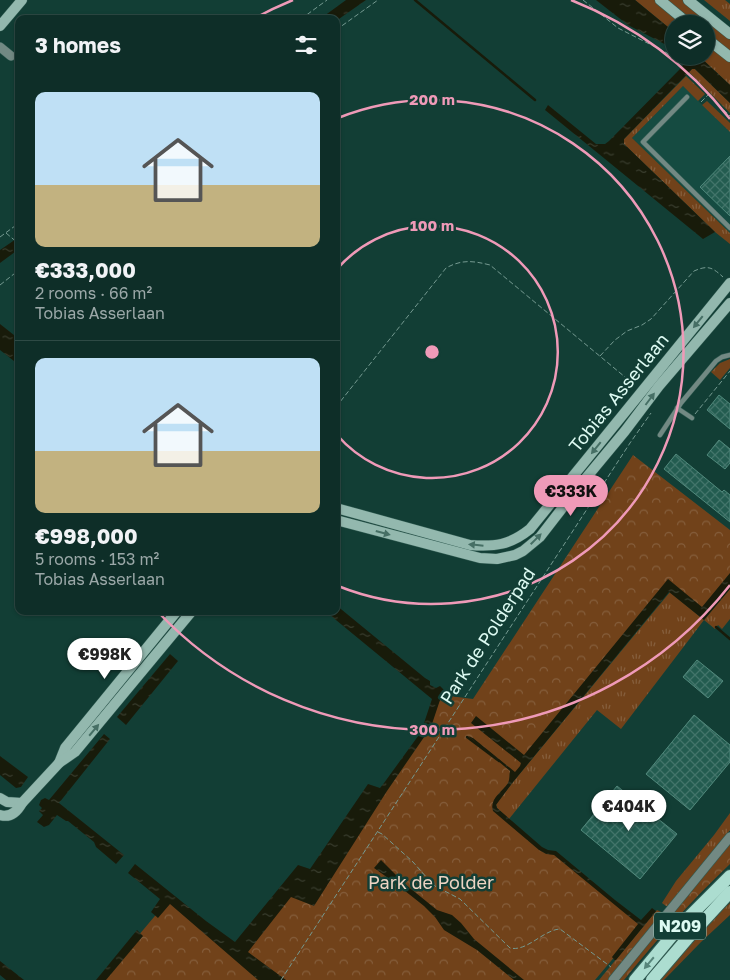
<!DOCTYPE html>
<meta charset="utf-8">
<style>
body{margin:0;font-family:"Golos Text",sans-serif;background:#173630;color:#f1f3f6;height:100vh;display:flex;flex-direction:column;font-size:19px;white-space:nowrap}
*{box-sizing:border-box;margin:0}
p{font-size:16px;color:#9ba8a8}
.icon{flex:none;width:28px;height:28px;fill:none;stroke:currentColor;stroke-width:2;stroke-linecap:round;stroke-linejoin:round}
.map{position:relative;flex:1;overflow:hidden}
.details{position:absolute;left:15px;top:15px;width:325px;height:600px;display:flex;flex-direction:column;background:#0e2e28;border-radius:10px;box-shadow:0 1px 4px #0004,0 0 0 1px #2e4a45}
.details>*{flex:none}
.tools{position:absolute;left:665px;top:15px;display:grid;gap:10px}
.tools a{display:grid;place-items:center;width:50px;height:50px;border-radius:50%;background:#0e2e28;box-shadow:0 1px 4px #0004,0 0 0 1px #2e4a45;font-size:25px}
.price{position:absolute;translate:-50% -42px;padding:0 11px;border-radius:18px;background:#fff;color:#222;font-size:16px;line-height:32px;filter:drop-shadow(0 1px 2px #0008)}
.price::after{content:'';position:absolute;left:50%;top:30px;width:15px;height:11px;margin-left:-8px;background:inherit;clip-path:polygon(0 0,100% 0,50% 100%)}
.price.active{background:#ef9ab8;color:#111}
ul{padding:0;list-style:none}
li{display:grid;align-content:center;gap:10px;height:265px;padding:0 20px}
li+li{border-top:1px solid #2e4a45}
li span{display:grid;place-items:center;height:155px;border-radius:10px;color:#555}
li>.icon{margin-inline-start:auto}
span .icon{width:90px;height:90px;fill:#fffc;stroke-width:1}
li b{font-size:21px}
h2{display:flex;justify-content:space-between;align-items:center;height:60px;padding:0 20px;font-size:21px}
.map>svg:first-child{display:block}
.built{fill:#154b41}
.grass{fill:url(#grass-tufts)}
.forest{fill:url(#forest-crowns)}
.water{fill:url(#water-ripples)}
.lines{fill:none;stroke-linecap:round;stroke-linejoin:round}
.stream{stroke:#181b0a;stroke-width:2.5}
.building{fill:url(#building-cross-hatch);stroke:#51897c}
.lane-casing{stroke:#325c53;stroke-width:5.5}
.street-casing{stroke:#325c53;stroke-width:10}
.secondary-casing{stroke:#325c53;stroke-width:11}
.primary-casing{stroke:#325c53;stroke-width:14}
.path{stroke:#759a91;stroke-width:1;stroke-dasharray:5 2.5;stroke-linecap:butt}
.lane{stroke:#728983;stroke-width:4.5}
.street{stroke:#728983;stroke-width:9}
.secondary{stroke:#93b8ae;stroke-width:10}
.primary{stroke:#acddd0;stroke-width:12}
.oneway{fill:#466f65}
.oneway2{fill:#57867b}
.ring{fill:none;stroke:#ef9ab8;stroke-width:2.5}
.labels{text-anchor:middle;stroke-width:5;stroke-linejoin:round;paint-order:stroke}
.shield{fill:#123e35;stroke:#a0c2b9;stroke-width:1}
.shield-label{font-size:16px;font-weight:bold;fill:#ddfaf2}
.street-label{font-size:18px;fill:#ddfaf2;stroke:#123e35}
.park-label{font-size:18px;fill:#edd4c3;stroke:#123e35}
.centre{fill:#ef9ab8;stroke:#123e35;stroke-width:2.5}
.ring-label{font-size:15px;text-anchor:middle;font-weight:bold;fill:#ef9ab8;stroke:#123e35;stroke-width:5;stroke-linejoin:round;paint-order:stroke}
</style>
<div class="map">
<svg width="730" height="980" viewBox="0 0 730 980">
<defs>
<pattern id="grass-tufts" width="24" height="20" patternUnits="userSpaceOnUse" patternTransform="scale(1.25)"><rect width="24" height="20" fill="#71421a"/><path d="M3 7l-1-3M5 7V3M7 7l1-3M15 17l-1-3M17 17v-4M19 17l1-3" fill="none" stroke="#855e3c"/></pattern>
<pattern id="forest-crowns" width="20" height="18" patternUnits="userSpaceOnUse" patternTransform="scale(1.25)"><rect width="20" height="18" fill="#71421a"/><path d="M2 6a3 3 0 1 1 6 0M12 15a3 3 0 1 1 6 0" fill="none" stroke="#855e3c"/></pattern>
<pattern id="water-ripples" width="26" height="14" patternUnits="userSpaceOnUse" patternTransform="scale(1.25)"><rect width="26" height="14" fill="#181b0a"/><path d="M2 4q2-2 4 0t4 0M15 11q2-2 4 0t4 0" fill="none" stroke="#393d2e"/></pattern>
<pattern id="building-cross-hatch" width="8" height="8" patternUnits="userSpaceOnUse" patternTransform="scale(1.25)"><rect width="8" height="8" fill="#235c50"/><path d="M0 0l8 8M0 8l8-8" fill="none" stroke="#42746a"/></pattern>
</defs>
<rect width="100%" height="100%" fill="#123e35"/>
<polygon class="built" points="683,86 730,132 730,233 632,138"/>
<g class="grass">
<polygon points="635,0 656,0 686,24 674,24 674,32"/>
<polygon points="664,0 685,0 730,37 730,54 706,34 706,24 693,24"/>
<polygon points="704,0 725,0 730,4 730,21"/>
<polygon points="706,40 730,60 730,85 699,56 706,56"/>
<polygon points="692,69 695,69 730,103 730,113 689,72"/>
<polygon points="686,76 705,94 698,101 683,86 632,138 730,233 730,244 715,232 624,144 624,139"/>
<polygon points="707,101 730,123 730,132 702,105"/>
<polygon points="730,359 730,368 720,380 711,372 720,363"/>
<polygon points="730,589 730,619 722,629 718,625 715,629 704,620 621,729 597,710 509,819 497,808 496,804 513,782 670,592 704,620"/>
<polygon points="730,813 730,830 684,886 670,906 666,906 662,903 676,881 714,835"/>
<polygon points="730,903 730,915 701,942 664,980 656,980 713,918"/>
</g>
<g class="forest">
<polygon points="633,455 730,530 730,583 706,613 668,585 495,803 495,809 545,852 554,852 643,923 595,980 101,980 170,898 237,952 291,884 313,881 382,793 429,725 442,695 473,699"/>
<path d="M730,843v21c-38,36 -73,75 -106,116h-9z"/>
<polygon points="657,910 661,912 661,916 609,980 599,980"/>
</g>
<g class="water">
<polygon points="346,0 366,0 336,21 336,19 320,19"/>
<polygon points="596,0 635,0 674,32 674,49 628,25"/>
<polygon points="681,56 699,56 730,85 730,103 695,69 692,69 624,139 624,144 715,232 703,239 545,110 548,105 596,144 605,144 609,141 679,70 684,64 683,58"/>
<polygon points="19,237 19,249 0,263 0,250"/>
<polygon points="0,324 19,339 19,365 0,350"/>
<path d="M730,573v16l-26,31 -35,-28 -156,190 -17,23 1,3 45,39 6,3 8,1 59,49 26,20 11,-12 4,3 -40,49h-2l-2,-3 26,-33 -84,-69 -8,-1 -7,-4 -46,-39c-4,-12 9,-19 15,-28 2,-4 1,-8 2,-12l-42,-35 5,2 42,34 5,-6 1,-3 -50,-40 5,-7 48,39 144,-176 34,28z"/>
<polygon points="336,605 425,678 430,681 430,685 436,688 440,686 448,694 447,696 440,700 431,727 387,791 314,906 291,897 248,952 286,980 258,980 170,904 158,918 151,912 160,899 128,873 135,864 206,921 235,942 298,865 310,869 368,784 380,788 384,783 421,732 432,699 325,611 336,611"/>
<polygon points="170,654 178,661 126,725 117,717"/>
<polygon points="104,734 110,739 59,803 124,855 116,864 96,847 94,842 68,821 66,821 57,815 49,825 44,827 37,822 43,815 39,811 42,808 39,805 41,800 45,798 49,800"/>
<polygon points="0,756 28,777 21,787 16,788 0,775"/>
<polygon points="381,860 405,884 437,910 452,915 461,923 474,939 524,980 514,980 477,950 444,930 435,917 424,906 395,883 374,868"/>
<polygon points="137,930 143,936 106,980 96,980"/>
<polygon points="0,961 24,980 6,980 0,975"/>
</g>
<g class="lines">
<g class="stream">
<polyline points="415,0 535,100"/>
<polyline points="716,627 730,639"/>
<polyline points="467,737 499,761"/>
</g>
</g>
<g class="building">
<polygon points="730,156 730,216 700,187"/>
<polygon points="719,395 730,404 730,429 707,410"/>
<polygon points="719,440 730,449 730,463 725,469 707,455"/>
<polygon points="676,454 722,492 724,490 730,495 730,522 664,469"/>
<polygon points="697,660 723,681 708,698 683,677"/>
<polygon points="694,715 730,745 730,762 690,810 646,774"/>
<polygon points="617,786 677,834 640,879 581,830"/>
</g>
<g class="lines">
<g class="lane-casing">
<g id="lane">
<polyline points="687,97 643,142 730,228"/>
<polyline points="677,408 692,418"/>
<polyline points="660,435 681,403 716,361 722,357 730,355"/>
</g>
</g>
<g class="street-casing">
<g id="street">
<polyline points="0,47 11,56"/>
<polyline points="613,980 730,837"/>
</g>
</g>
<g class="secondary-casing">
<g id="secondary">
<polyline points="660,0 689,24"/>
<polyline points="688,0 730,34"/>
<polyline points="0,26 22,0"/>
<polyline points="706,38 730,57"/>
<path d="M336,508l134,37c25,2 40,0 60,-16l200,-246"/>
<polyline points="336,520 480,558 497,559 515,555 523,551 540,537 581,484 625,431 659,386 730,303"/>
<polyline points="59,763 65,748 177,611"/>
<polyline points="0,798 7,802 22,803"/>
<path d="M0,815c10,3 17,-3 22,-12l37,-40 16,-11 117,-141"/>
</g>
</g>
<g class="primary-casing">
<g id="primary">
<polyline points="635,980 681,925 730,876"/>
<polyline points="652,980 687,939 730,892"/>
</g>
</g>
<g class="path">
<polyline points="583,0 618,28 667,53 730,116"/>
<polyline points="301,19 327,0"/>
<polyline points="336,30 378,0"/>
<polyline points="701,102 708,95"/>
<polyline points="6,233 19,244"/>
<polyline points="0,237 19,223"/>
<polyline points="0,285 19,270"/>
<path d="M600,356l15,-16 12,-9 15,-6 9,-6 43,-48c14,-6 18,-4 29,6"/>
<path d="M336,407l110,-139c16,-9 28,-7 44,-3l135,112"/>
<polyline points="695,414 730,371"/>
<path d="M378,832l4,2 31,28 15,17 7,7 25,13 50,49c17,4 33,-18 50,-19l51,38"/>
<polyline points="281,980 630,443 651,413"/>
</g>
<use href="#lane" class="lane"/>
<use href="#street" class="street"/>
<use href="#secondary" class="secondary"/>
<use href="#primary" class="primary"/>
</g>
<defs><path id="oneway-solid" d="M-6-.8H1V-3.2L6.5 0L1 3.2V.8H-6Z" transform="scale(1.25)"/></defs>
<g class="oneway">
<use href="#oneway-solid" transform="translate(698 322) rotate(129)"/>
<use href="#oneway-solid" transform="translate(650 399) rotate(-53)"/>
<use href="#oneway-solid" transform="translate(596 448) rotate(129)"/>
<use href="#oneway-solid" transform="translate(383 533) rotate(15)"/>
<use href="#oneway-solid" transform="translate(536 539) rotate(-45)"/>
<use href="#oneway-solid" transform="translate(476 545) rotate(-174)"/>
<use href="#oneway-solid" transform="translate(94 730) rotate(-50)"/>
</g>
<use class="oneway2" href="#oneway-solid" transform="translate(649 963) rotate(130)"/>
<g class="ring">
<path d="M337 269A126 126 0 1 1 337 435"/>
<path d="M338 118A252 252 0 1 1 338 586"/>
<path d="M730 585A378 378 0 0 1 158 612M255 18A378 378 0 0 1 293 0M571 0A378 378 0 0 1 730 119"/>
</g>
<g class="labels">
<rect class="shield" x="654" y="912.5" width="52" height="27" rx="4"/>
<g class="shield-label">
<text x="680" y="932">N209</text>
</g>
<g class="street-label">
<text transform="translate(619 393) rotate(-51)" y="6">Tobias Asserlaan</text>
<text transform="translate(488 636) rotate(-57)" y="6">Park de Polderpad</text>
</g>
<g class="park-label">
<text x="431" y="889">Park de Polder</text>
</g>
</g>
<circle cx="432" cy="352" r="8" class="centre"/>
<g class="ring-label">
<text x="432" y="105">200 m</text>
<text x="432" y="231">100 m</text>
<text x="432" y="735">300 m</text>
</g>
</svg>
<div class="tools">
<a><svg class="icon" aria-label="layers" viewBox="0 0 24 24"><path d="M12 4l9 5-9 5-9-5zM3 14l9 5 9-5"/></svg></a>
</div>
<b class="price active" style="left:571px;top:517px">€333K</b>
<b class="price" style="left:105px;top:680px">€998K</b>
<b class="price" style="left:629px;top:832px">€404K</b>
<section class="details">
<h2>3 homes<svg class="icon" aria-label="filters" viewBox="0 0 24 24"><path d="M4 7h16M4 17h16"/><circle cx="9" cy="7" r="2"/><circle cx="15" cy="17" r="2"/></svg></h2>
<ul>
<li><span style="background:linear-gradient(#bfe0f5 60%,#c2b280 0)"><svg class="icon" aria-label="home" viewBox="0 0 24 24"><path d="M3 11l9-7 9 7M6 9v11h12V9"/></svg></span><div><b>€333,000</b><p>2 rooms · 66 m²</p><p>Tobias Asserlaan</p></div></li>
<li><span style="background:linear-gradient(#bfe0f5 60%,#c2b280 0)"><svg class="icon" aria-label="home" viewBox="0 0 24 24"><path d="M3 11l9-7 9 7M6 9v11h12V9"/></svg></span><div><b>€998,000</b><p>5 rooms · 153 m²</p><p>Tobias Asserlaan</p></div></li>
</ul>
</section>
</div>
